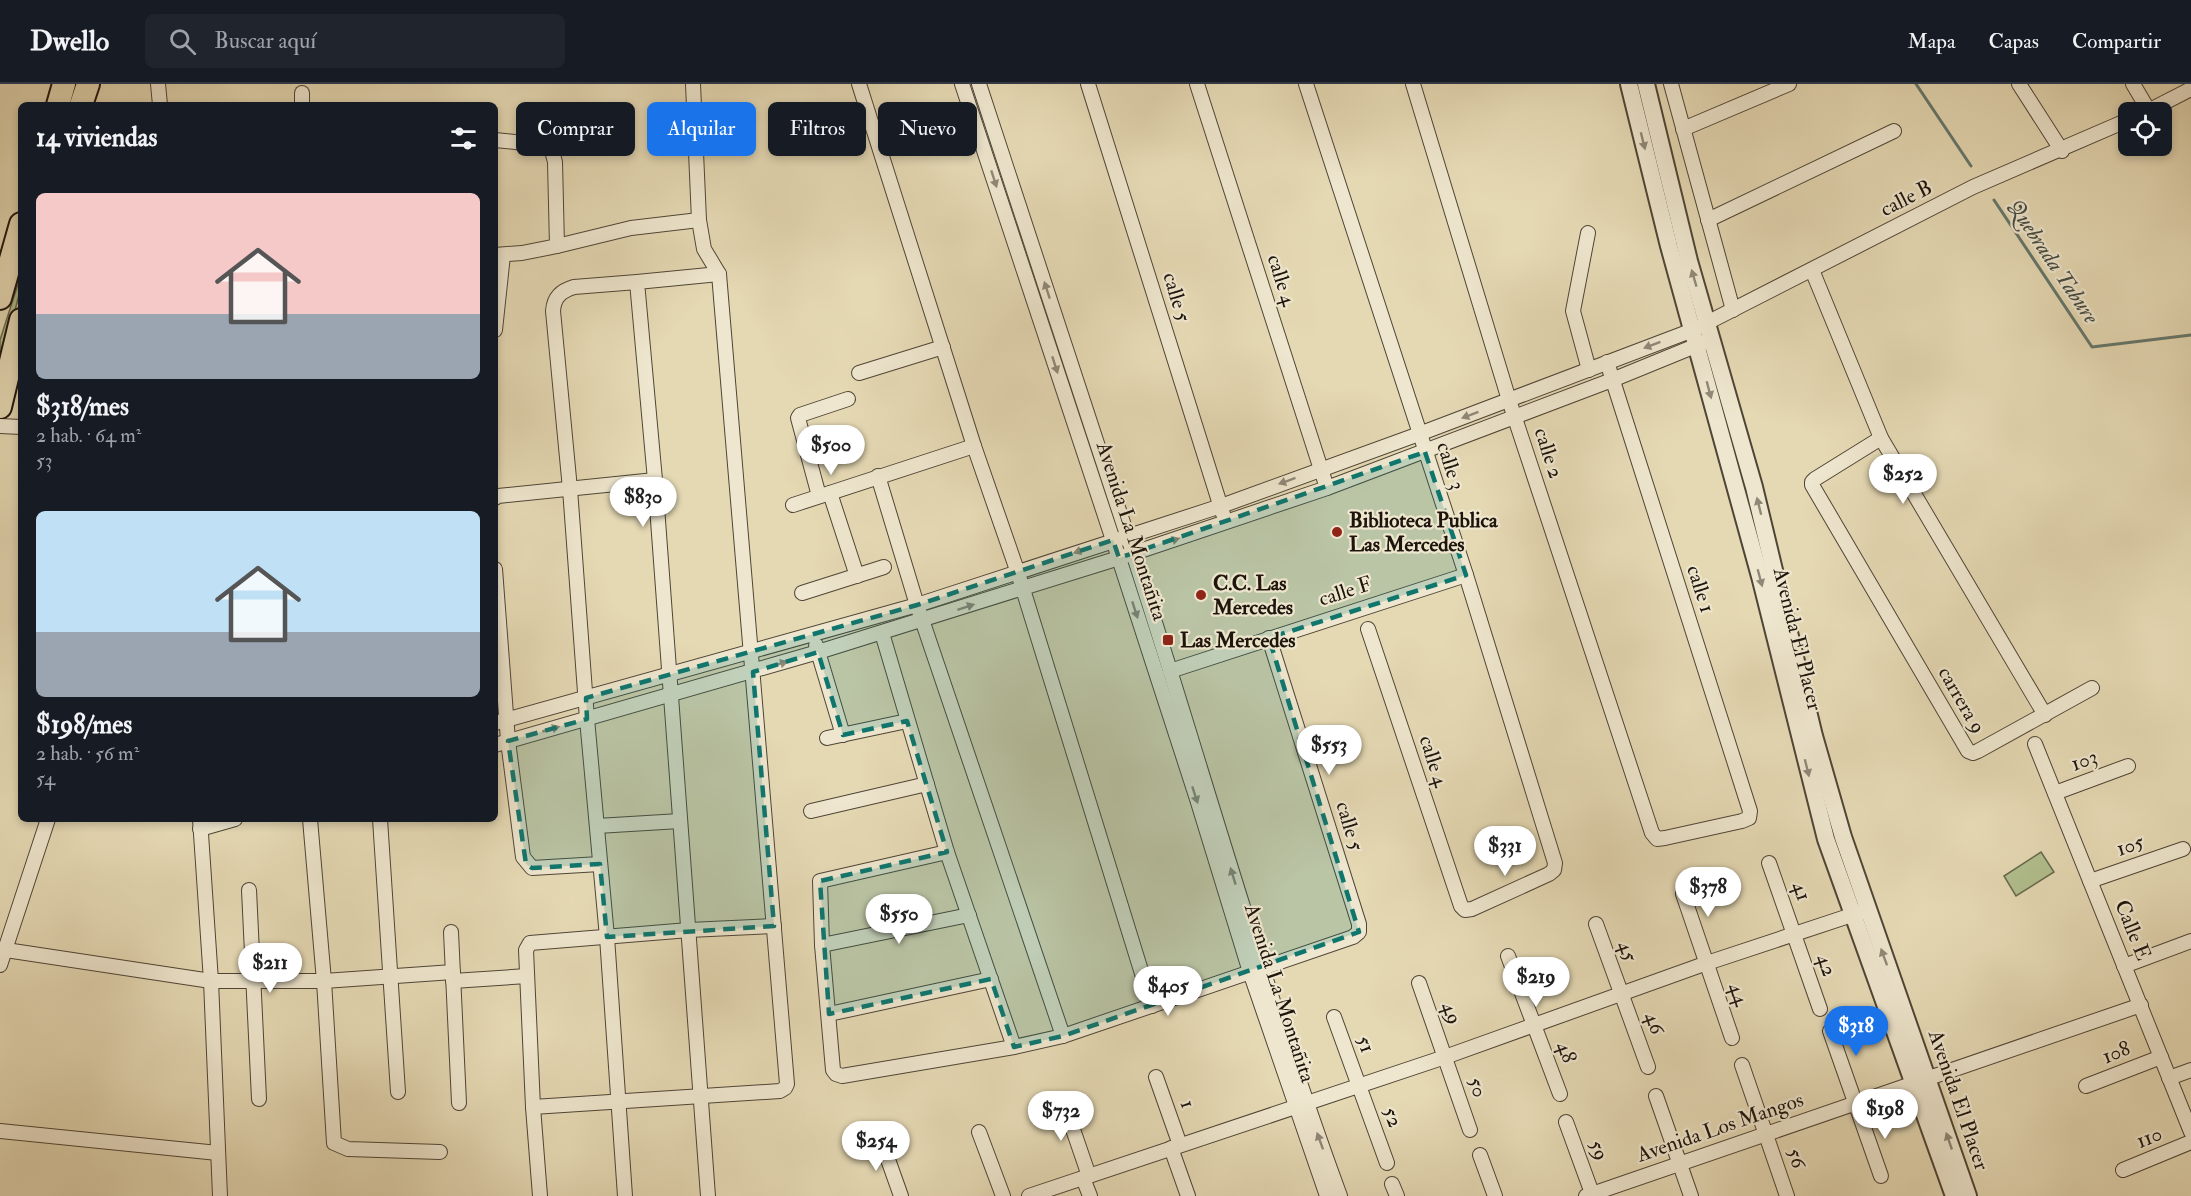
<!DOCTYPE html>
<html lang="es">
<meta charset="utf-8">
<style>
body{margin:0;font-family:"IM FELL Double Pica",serif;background:#20242c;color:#f1f3f6;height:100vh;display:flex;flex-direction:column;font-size:22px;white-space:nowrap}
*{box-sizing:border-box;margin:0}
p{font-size:20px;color:#9ea1a6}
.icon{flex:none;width:33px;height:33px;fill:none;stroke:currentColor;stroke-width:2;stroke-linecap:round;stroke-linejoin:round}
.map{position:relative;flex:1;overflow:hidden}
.drawer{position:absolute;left:18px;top:18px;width:480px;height:720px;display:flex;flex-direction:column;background:#171b24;border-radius:9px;box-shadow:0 3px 9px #0003}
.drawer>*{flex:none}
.banner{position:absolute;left:516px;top:18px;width:570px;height:54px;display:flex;gap:12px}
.controls{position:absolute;left:2118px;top:18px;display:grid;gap:12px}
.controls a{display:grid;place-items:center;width:54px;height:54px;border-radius:9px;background:#171b24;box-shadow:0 3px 9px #0003;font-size:30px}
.price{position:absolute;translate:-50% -51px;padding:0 14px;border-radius:21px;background:#fff;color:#222;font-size:20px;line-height:39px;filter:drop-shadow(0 2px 3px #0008)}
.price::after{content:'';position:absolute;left:50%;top:36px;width:18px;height:14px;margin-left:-9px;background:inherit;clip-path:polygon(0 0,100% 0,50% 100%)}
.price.current{background:#1a73e8;color:#fff}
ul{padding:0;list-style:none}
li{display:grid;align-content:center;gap:12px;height:318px;padding:0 18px}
li span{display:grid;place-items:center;height:186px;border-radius:9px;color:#555}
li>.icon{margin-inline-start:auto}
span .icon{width:108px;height:108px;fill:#fffc;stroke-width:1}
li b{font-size:26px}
h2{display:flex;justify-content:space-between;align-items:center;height:72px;padding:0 18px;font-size:26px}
.pill{padding:0 21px;border-radius:9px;background:#171b24;box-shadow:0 3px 9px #0003;font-size:21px;line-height:54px}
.pill.current{background:#1a73e8;color:#fff}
header{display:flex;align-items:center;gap:36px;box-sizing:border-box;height:84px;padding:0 30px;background:#171b24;border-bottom:2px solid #363941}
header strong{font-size:28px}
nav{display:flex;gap:33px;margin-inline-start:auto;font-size:21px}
.search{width:420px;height:54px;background:#20242c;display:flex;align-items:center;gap:15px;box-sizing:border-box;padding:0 21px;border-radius:9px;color:#9ea1a6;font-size:22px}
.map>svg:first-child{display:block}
.green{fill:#b2c08f;stroke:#686a4e;stroke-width:1.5}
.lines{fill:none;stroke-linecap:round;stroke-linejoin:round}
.stream{stroke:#66786c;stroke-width:3}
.minor-casing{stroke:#4f4536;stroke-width:16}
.tertiary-casing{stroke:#4f4536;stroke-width:20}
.trunk-casing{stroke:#1d140c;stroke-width:26}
.minor{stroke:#eee6ce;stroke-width:14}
.tertiary{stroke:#eee6ce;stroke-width:16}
.trunk{stroke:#e5d9b4;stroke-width:22}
.oneway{fill:#908877}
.marked{fill:#0f766e;fill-opacity:0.2;stroke:#0f766e;stroke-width:4.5;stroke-dasharray:12 8;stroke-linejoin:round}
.poi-dot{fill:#8f2418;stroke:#eee6ce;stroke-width:2}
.labels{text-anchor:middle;stroke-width:4.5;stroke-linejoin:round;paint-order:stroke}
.street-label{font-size:21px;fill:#1d140c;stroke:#eee6ce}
.poi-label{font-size:21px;font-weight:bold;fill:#1d140c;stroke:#eee6ce;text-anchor:start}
.water-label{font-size:22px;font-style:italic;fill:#474e44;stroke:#eee6ce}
</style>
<header>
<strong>Dwello</strong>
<div class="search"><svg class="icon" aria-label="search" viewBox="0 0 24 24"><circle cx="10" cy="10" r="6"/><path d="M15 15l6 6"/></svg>Buscar aquí</div>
<nav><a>Mapa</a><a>Capas</a><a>Compartir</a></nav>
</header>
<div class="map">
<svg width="2191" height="1112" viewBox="0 0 2191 1112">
<rect width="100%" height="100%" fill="#e5d9b4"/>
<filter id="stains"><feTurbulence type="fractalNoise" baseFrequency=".00333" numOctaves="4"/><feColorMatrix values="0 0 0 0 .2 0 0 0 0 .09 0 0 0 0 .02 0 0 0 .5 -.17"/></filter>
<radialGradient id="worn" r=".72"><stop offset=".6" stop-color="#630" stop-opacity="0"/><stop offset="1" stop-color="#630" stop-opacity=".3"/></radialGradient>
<g class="green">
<polygon points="21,191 21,203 0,285 0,256"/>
<polygon points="2041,768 2054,788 2016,812 2004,792"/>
</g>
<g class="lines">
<g class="stream">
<polyline points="1916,0 1971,82"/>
<polyline points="1994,116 2092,263 2191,251"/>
</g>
<g class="minor-casing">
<g id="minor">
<polyline points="158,0 160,21"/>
<polyline points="859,0 974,362 1018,489 1152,922"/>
<polyline points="962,0 1113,456 1197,715 1250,888 1327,1112"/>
<path d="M979,0c51,156 104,312 154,469 69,214 129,431 207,643"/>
<polyline points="1088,0 1223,430"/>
<polyline points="1197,0 1327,404"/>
<polyline points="1306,0 1466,491 1555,779 1554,786 1549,790 1472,825 1465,826 1461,822 1368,545"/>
<polyline points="1413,0 1509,316 1652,749 1657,755 1665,754 1742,737 1749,734 1750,727 1607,278"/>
<polyline points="1671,0 1733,226"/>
<polyline points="2019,0 2062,67"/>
<polyline points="2133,0 2149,27"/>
<polyline points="302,9 302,21"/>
<polyline points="2146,28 2191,5"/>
<polyline points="1683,45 1789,0"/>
<polyline points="495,56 544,61 552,67 555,78 557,162 522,169 495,171"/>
<polyline points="1708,136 1894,47"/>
<polyline points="1588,149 1573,227 1589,286"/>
<polyline points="557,162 631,144 699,136"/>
<polyline points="1812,186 1881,354 2045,631"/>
<polyline points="495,246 503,171"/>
<polyline points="859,289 943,263"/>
<polyline points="0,342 21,343"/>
<polyline points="1881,354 1815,395 1812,398 1812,401 1968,667 1973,669 1978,667 2092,604"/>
<polyline points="878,392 917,521 1063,952"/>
<polyline points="655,396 637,198 719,190"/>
<polyline points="830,409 857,492"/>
<polyline points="819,412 798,334 800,331 848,315"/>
<polyline points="495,414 498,412 655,396 708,1112"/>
<polyline points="793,421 974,362"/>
<polyline points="495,485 508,657 523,773 532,784 600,780"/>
<polyline points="802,509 884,483"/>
<polyline points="882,549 947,768 1014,963"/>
<polyline points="816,561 843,651"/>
<polyline points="1170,587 1466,491"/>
<polyline points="495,639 917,521 1221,422 1419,350 1693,246 1973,103 2128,36"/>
<polyline points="827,654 907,637"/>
<polyline points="2035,660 2191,1048"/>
<polyline points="495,661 818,568 1119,474 1327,404 1612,296 1705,258"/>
<polyline points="2055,709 2128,682"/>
<polyline points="811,727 927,700"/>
<polyline points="200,735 211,897 220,1112"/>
<polyline points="310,735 324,897 334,1059 348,1065 440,1068"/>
<polyline points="380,735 398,1008"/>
<polyline points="597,742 680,737"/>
<polyline points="200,745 235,735"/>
<polyline points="947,768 820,797 822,861 833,986 836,990 842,992 1014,963 1063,952 1353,853 1359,848 1359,840 1269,554"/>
<polyline points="1769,779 1820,925"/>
<polyline points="2090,797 2183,765"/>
<polyline points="249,806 259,1015"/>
<polyline points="1683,810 1732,954"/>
<polyline points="1596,840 1648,983"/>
<polyline points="451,848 459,1019"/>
<polyline points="822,861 969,831"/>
<polyline points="6,866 211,897 324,897 453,888"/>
<polyline points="1508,872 1560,1010"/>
<polyline points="0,881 48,735"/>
<polyline points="2124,882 2191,857"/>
<polyline points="453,897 527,892"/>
<polyline points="1419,899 1470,1046"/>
<polyline points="829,930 991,895"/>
<polyline points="1334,933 1387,1079"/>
<polyline points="1830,947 1881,1092"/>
<polyline points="1742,981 1787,1112"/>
<polyline points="1156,993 1180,1061"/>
<polyline points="2169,994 2191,986"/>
<polyline points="2086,1002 2161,973"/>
<polyline points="1656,1012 1691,1112"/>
<polyline points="1065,1022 1089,1092"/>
<polyline points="533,1023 780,1007 785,1004 787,1000 719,190 704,165 699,136 693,0"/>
<polyline points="1566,1038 1593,1112"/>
<polyline points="0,1047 218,1069"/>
<polyline points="979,1048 1003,1112"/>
<polyline points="880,1053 901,1112"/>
<polyline points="1171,1064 1188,1112"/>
<polyline points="1480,1071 1495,1112"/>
<polyline points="2123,1086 2191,1058"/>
<polyline points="1083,1094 1090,1112"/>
<polyline points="1392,1100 1397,1112"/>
<polyline points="540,1112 533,1023 526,866 530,859 689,846 774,842"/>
<path d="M625,1112l-18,-259 -20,-218 -17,-230 -17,-178c1,-14 8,-20 21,-24l63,-5"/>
<polyline points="1029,1112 1445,973 1707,879 1861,828"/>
<polyline points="1586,1112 2141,921"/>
</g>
</g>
<g class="tertiary-casing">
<g id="tertiary">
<polyline points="1629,0 1669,162 1761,496 1826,755 1954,1112"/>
<polyline points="1646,0 1689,177 1754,403 1814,652 1843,753 1968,1112"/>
</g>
</g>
<g class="trunk-casing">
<g id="trunk">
<polyline points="58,21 64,0"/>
<polyline points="81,21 88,0"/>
<polyline points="0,214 21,140"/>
<polyline points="0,323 21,236"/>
</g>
</g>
<use href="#minor" class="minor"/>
<use href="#tertiary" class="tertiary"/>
<use href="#trunk" class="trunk"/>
</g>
<defs><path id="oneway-solid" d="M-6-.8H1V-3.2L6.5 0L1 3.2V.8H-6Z" transform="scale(1.5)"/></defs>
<g class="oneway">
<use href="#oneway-solid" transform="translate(1643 57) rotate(76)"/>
<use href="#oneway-solid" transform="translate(994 95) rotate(72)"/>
<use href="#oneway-solid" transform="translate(1694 194) rotate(-106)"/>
<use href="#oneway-solid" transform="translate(1047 206) rotate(-108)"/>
<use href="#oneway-solid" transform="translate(1652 261) rotate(159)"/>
<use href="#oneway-solid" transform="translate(1055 281) rotate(72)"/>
<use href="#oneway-solid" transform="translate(1709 306) rotate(75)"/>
<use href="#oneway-solid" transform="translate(1470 331) rotate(159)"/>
<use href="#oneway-solid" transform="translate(1287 397) rotate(160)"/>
<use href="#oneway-solid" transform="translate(1759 422) rotate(-104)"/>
<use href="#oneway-solid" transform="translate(1171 457) rotate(-18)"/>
<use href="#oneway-solid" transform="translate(1082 466) rotate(161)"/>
<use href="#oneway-solid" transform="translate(1760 494) rotate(75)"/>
<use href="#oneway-solid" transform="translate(966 523) rotate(-18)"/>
<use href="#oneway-solid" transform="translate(1135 526) rotate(72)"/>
<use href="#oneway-solid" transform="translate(779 580) rotate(-17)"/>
<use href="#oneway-solid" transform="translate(551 645) rotate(-16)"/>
<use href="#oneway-solid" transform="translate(1807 684) rotate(76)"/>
<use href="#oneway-solid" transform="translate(1195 711) rotate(72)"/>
<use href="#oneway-solid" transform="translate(1233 792) rotate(-107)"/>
<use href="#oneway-solid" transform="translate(1884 873) rotate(-110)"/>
<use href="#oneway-solid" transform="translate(1320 1057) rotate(-110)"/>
<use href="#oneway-solid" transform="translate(1949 1057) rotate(-109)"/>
</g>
<path class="marked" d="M1425,368l41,123 -197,63 90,294 -296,104 -49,11 -23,-68 -162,35 -9,-133 127,-29 -40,-131 -64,14 -25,-83 -65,20 21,254 -167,11 -7,-73 -68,4 -6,-4 -18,-123 79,-22 -1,-21 331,-93 196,-65 6,18z"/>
<g class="poi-dot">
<circle cx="1337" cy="448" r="6"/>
<circle cx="1201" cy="511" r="6"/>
<rect x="1162" y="550" width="12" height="12" rx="3"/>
</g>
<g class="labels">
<g class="street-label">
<text transform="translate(1906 114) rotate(-27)" y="7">calle B</text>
<text transform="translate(1282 196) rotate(72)" y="7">calle 4</text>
<text transform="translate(1177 213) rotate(73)" y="7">calle 5</text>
<text transform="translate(1549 369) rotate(72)" y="7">calle 2</text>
<text transform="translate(1451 382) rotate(72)" y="7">calle 3</text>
<text transform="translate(1132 447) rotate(72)" y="7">Avenida La Montañita</text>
<text transform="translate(1701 505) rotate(72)" y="7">calle 1</text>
<text transform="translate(1345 507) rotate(-18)" y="7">calle F</text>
<text transform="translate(1798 555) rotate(76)" y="7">Avenida El Placer</text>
<text transform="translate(1962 616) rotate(60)" y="7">carrera 9</text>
<text transform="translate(2084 676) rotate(-20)" y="7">103</text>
<text transform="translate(1434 677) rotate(72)" y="7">calle 4</text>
<text transform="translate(1350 742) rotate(73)" y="7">calle 5</text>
<text transform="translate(2130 761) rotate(-19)" y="7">105</text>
<text transform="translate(1802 807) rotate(70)" y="7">41</text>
<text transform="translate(2133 846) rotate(68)" y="7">Calle E</text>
<text transform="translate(1628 867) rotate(70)" y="7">45</text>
<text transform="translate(1827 881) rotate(72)" y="7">42</text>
<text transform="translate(1280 909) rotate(72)" y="7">Avenida La Montañita</text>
<text transform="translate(1739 910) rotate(71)" y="7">44</text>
<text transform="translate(1452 929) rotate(71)" y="7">49</text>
<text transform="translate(1655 939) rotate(70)" y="7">46</text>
<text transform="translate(1366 960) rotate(69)" y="7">51</text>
<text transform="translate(1567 968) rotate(70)" y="7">48</text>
<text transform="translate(2116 968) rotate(-22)" y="7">108</text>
<text transform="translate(1478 1003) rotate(71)" y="7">50</text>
<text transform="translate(1959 1016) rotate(71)" y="7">Avenida El Placer</text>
<text transform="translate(1188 1020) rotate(70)" y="7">1</text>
<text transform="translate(1393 1033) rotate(70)" y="7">52</text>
<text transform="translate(1720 1043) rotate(-19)" y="7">Avenida Los Mangos</text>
<text transform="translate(2149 1053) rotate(-22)" y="7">110</text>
<text transform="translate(1599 1066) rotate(69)" y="7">59</text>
<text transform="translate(1797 1074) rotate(72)" y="7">56</text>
</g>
<g class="poi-label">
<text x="1349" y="443">Biblioteca Publica<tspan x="1349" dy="24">Las Mercedes</tspan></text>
<text x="1213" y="506">C.C. Las<tspan x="1213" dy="24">Mercedes</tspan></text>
<text x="1180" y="563">Las Mercedes</text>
</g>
<g class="water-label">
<text transform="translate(2054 177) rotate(56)" y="8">Quebrada Tabure</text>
</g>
</g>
<rect width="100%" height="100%" filter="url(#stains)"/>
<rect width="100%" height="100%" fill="url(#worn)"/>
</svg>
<div class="controls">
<a><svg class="icon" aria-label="locate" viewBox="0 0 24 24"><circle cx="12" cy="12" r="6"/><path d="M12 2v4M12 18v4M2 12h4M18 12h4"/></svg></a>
</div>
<b class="price" style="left:831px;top:392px">$500</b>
<b class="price" style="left:1903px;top:421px">$252</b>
<b class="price" style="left:643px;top:444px">$830</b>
<b class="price" style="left:1329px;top:692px">$553</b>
<b class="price" style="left:1505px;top:793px">$331</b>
<b class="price" style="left:1708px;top:834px">$378</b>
<b class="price" style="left:899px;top:861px">$550</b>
<b class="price" style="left:270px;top:910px">$211</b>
<b class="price" style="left:1536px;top:924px">$219</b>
<b class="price" style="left:1168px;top:933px">$405</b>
<b class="price current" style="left:1856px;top:973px">$318</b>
<b class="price" style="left:1885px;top:1056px">$198</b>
<b class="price" style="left:1061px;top:1058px">$732</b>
<b class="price" style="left:876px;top:1088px">$254</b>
<div class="banner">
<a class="pill">Comprar</a>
<a class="pill current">Alquilar</a>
<a class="pill">Filtros</a>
<a class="pill">Nuevo</a>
</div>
<section class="drawer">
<h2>14 viviendas<svg class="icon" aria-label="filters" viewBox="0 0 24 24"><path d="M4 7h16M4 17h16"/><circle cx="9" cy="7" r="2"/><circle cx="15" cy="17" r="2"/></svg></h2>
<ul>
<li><span style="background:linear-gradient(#f6c9c9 65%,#9aa5b1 0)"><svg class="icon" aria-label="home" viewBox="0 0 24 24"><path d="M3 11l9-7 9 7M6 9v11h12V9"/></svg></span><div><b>$318/mes</b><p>2 hab. · 64 m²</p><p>53</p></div></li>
<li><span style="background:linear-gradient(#bfe0f5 65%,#9aa5b1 0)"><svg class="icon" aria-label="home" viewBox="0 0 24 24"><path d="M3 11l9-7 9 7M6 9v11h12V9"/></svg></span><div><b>$198/mes</b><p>2 hab. · 56 m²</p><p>54</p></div></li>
</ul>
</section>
</div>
